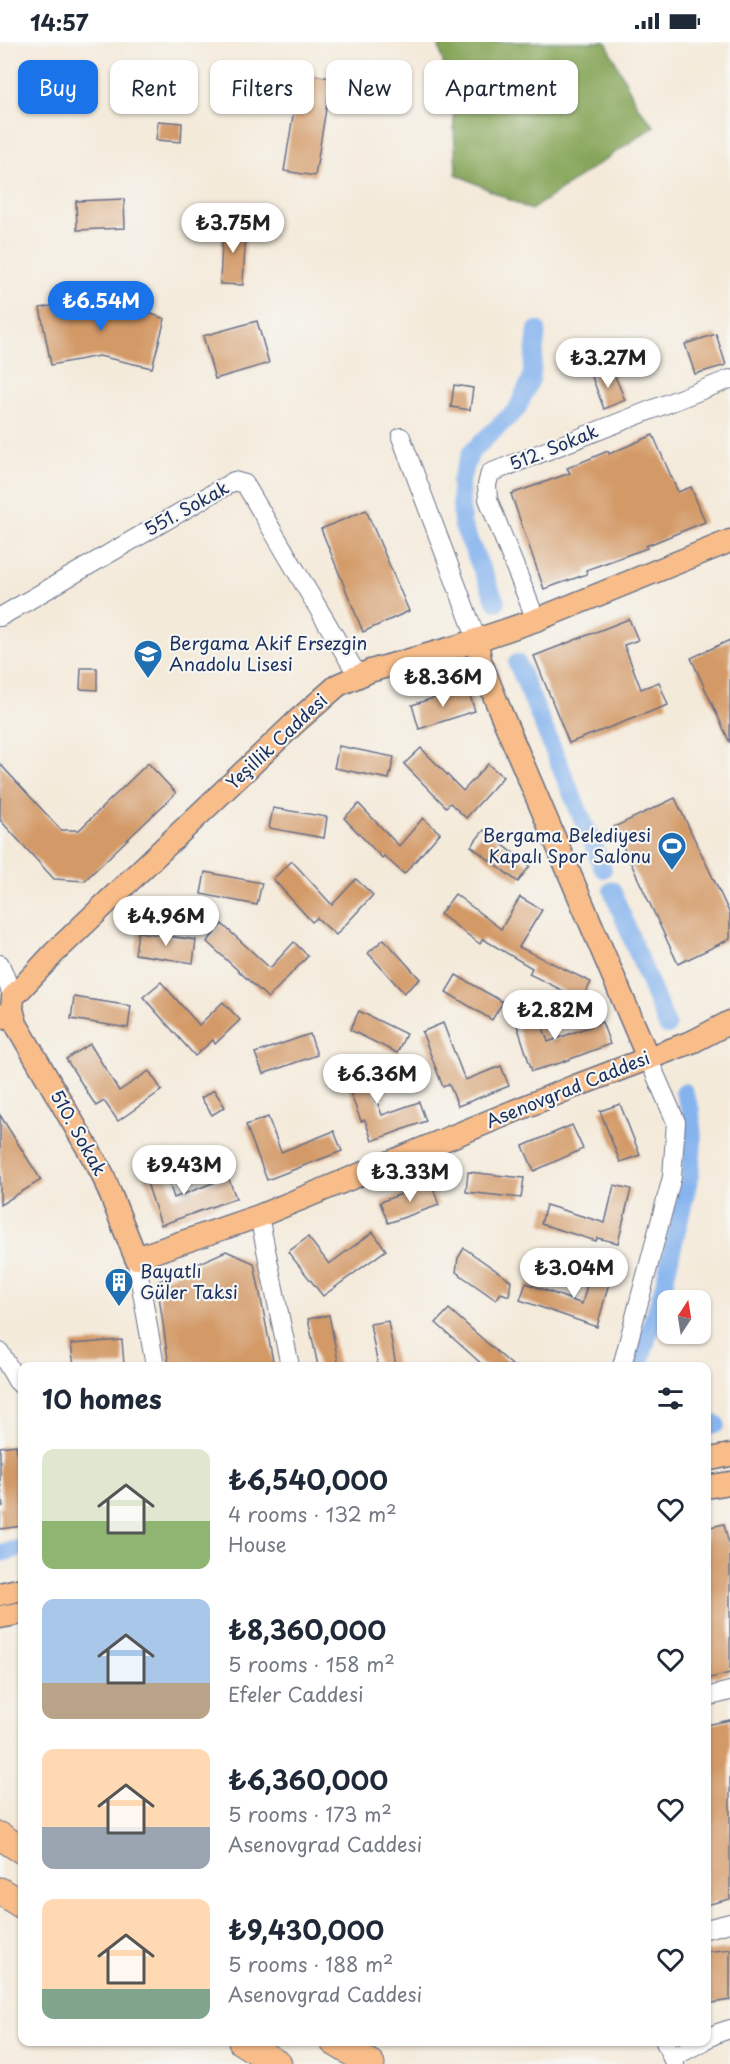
<!DOCTYPE html>
<meta charset="utf-8">
<style>
body{margin:0;font-family:"Playpen Sans",sans-serif;background:#f6f6f7;color:#1f2937;height:100vh;display:flex;flex-direction:column;font-size:22px;white-space:nowrap}
*{box-sizing:border-box;margin:0}
p{font-size:20px;color:#747a83}
.icon{flex:none;width:33px;height:33px;fill:none;stroke:currentColor;stroke-width:2;stroke-linecap:round;stroke-linejoin:round}
.map{position:relative;flex:1;overflow:hidden}
.drawer{position:absolute;left:18px;top:1320px;width:693px;height:684px;display:flex;flex-direction:column;background:#fff;border-radius:12px;box-shadow:0 2px 4px #0004}
.drawer>*{flex:none}
.top-card{position:absolute;left:18px;top:18px;width:694px;height:54px;display:flex;gap:12px}
.needle{width:39px;rotate:12deg}
.fabs{position:absolute;left:657px;top:1248px;display:grid;gap:12px}
.fabs a{display:grid;place-items:center;width:54px;height:54px;border-radius:12px;background:#fff;box-shadow:0 2px 4px #0004;font-size:30px}
.price{position:absolute;translate:-50% -51px;padding:0 14px;border-radius:21px;background:#fff;color:#222;font-size:20px;line-height:39px;filter:drop-shadow(0 2px 3px #0008)}
.price::after{content:'';position:absolute;left:50%;top:36px;width:18px;height:14px;margin-left:-9px;background:inherit;clip-path:polygon(0 0,100% 0,50% 100%)}
.price.selected{background:#1a73e8;color:#fff}
ul{padding:0;list-style:none}
li{display:flex;align-items:center;gap:18px;height:150px;padding:0 24px}
li span{display:grid;place-items:center;flex:none;width:168px;height:120px;border-radius:12px;color:#555}
li>.icon{margin-inline-start:auto}
span .icon{width:72px;height:72px;fill:#fffc;stroke-width:1}
li b{font-size:26px}
h2{display:flex;justify-content:space-between;align-items:center;height:72px;padding:0 24px;font-size:26px}
.tag{padding:0 21px;border-radius:12px;background:#fff;box-shadow:0 2px 4px #0004;font-size:21px;line-height:54px}
.tag.selected{background:#1a73e8;color:#fff}
.status{display:flex;justify-content:space-between;align-items:center;height:42px;padding:0 30px;background:#fff;direction:ltr}
.status svg{height:16px;fill:currentColor}
.map>svg:first-child{display:block}
.forest{fill:#86a558;stroke:#506a5b;stroke-width:1.5}
.lines{fill:none;stroke-linecap:round;stroke-linejoin:round}
.canal{stroke:#84b3ee;stroke-width:18}
.building{fill:#d39966}
.minor-casing{stroke:#677089;stroke-width:20}
.major-casing{stroke:#677089;stroke-width:25}
.highway-casing{stroke:#677089;stroke-width:29}
.minor{stroke:#fff;stroke-width:18}
.major{stroke:#f8bd89;stroke-width:22}
.highway{stroke:#f8bd89;stroke-width:27}
.labels{text-anchor:middle;stroke-width:4.5;stroke-linejoin:round;paint-order:stroke}
.street-label{font-size:18px;fill:#1b2f5e;stroke:#f6f6f2}
.poi-label{font-size:18px;fill:#1b2f5e;stroke:#f6f6f2;text-anchor:start}
</style>
<div class="status"><b>14:57</b><svg viewBox="0 0 49 12"><path d="M0 12V9h3v3zM5 12V6h3v6zM10 12V3h3v9zM15 12V0h3v12zM26 1h20v11H26zM47 4h2v5h-2z"/></svg></div>
<div class="map">
<svg width="730" height="2022" viewBox="0 0 730 2022">
<rect width="100%" height="100%" fill="#f6f6f2"/>
<filter id="ink" filterUnits="userSpaceOnUse"><feTurbulence type="fractalNoise" baseFrequency=".0167" numOctaves="2"/><feDisplacementMap in="SourceGraphic" scale="12" xChannelSelector="R" yChannelSelector="G"/><feConvolveMatrix kernelMatrix="1 2 1 2 8 2 1 2 1" color-interpolation-filters="sRGB"/></filter>
<filter id="wash" filterUnits="userSpaceOnUse"><feTurbulence type="fractalNoise" baseFrequency=".008" numOctaves="4" result="noise"/><feDisplacementMap in="SourceGraphic" scale="24" xChannelSelector="R" yChannelSelector="G"/><feGaussianBlur stdDeviation="1.35" result="paint"/><feColorMatrix in="noise" values="0 0 0 0 0 0 0 0 0 0 0 0 0 0 0 0 0 1.4 0 .05"/><feComposite in="paint" operator="in"/></filter>
<g filter="url(#wash)">
<rect width="100%" height="100%" fill="#f4eada"/>
<polygon class="forest" points="438,0 606,0 638,65 654,84 531,168 456,132 453,61"/>
<g class="lines">
<g class="canal">
<polyline points="496,560 462,482 460,440 471,410 517,367 531,337 537,288"/>
<polyline points="517,621 603,827"/>
<polyline points="612,848 667,984"/>
<polyline points="639,1324 664,1242 690,1134 693,1099 691,1069 684,1050"/>
<polyline points="706,1384 716,1382"/>
<polyline points="0,1511 22,1506"/>
</g>
</g>
<g id="blocks">
<g class="building">
<polygon points="300,31 331,36 315,134 284,129"/>
<polygon points="158,79 182,81 181,100 156,98"/>
<polygon points="124,157 125,186 77,188 76,159"/>
<polygon points="223,181 246,183 243,243 220,242"/>
<polygon points="103,254 165,277 152,326 99,314 51,323 40,266"/>
<polygon points="257,279 269,321 215,337 203,294"/>
<polygon points="716,292 726,323 695,332 685,302"/>
<polygon points="612,327 625,358 604,367 592,335"/>
<polygon points="454,343 473,346 470,368 451,365"/>
<polygon points="653,393 678,450 691,445 705,480 646,504 647,506 586,528 587,532 544,547 511,452 570,431 567,426 608,409 609,412"/>
<polygon points="366,468 409,569 363,590 321,487"/>
<polygon points="629,577 638,598 624,603 641,647 659,640 668,663 569,701 534,614"/>
<polygon points="730,598 730,701 691,616"/>
<polygon points="81,626 97,626 97,648 80,647"/>
<polygon points="467,645 475,669 419,687 412,663"/>
<polygon points="339,704 394,715 389,737 334,726"/>
<polygon points="421,706 463,749 488,722 503,735 466,776 450,761 446,765 404,722"/>
<polygon points="148,721 176,751 84,839 54,837 0,778 0,722 61,788 79,788"/>
<polygon points="675,756 730,872 730,897 678,922 614,785"/>
<polygon points="359,762 399,804 423,776 440,791 404,832 384,814 382,816 344,776"/>
<polygon points="273,766 327,775 324,796 269,786"/>
<polygon points="484,788 530,824 518,840 471,804"/>
<polygon points="292,819 332,863 356,837 373,853 336,893 317,876 312,880 273,837"/>
<polygon points="205,830 262,841 257,863 201,852"/>
<polygon points="455,852 501,887 520,855 542,868 519,905 591,940 582,958 529,932 532,926 483,897 480,902 440,872"/>
<polygon points="222,882 270,926 294,900 308,914 268,956 207,900"/>
<polygon points="138,890 196,898 193,921 135,912"/>
<polygon points="384,897 420,937 404,951 368,911"/>
<polygon points="456,933 503,960 492,978 446,950"/>
<polygon points="161,940 199,983 223,960 240,978 215,1002 213,998 195,1014 143,955"/>
<polygon points="74,955 131,964 128,986 71,977"/>
<polygon points="536,963 548,1000 602,980 610,1002 560,1021 532,1029 513,971"/>
<polygon points="359,969 406,992 397,1011 350,988"/>
<polygon points="443,981 465,1038 501,1024 509,1044 458,1064 449,1042 443,1045 422,990"/>
<polygon points="310,992 317,1013 263,1032 255,1011"/>
<polygon points="90,1002 119,1049 149,1029 162,1048 118,1079 104,1059 96,1064 66,1017"/>
<polygon points="362,1017 382,1073 419,1060 426,1079 372,1099 365,1078 361,1079 340,1024"/>
<polygon points="214,1048 225,1065 212,1073 201,1056"/>
<polygon points="620,1062 640,1113 620,1120 600,1069"/>
<polygon points="0,1073 41,1138 0,1163"/>
<polygon points="268,1075 281,1110 334,1089 342,1109 267,1138 246,1083"/>
<polygon points="572,1083 583,1107 534,1129 523,1104"/>
<polygon points="163,1122 174,1156 228,1135 236,1156 161,1183 143,1129"/>
<polygon points="468,1130 524,1136 521,1156 466,1150"/>
<polygon points="431,1141 439,1163 388,1181 380,1160"/>
<polygon points="614,1143 631,1147 618,1201 597,1196 596,1199 541,1182 546,1163 605,1181"/>
<polygon points="373,1190 386,1208 323,1254 288,1210 308,1195 329,1222"/>
<polygon points="464,1206 511,1239 509,1254 501,1251 496,1258 456,1230 458,1216"/>
<polygon points="226,1209 254,1221 274,1324 169,1324 157,1240"/>
<polygon points="592,1224 612,1230 597,1285 520,1258 526,1241 582,1262"/>
<polygon points="449,1267 513,1324 484,1324 436,1281"/>
<polygon points="329,1273 339,1324 318,1324 308,1277"/>
<polygon points="388,1279 396,1324 378,1324 370,1282"/>
<polygon points="122,1298 124,1323 74,1324 71,1302"/>
<polygon points="16,1403 22,1449 22,1484 0,1487 0,1465 3,1464 0,1439 0,1405"/>
<polygon points="724,1482 730,1507 730,1631 706,1637 706,1486"/>
<polygon points="730,1678 730,1857 706,1863 706,1683"/>
<polygon points="730,1907 730,1958 706,1962 706,1910"/>
</g>
</g>
</g>
<g filter="url(#ink)">
<use href="#blocks" fill-opacity="0" stroke="#677089" stroke-width="1.5"/>
<g class="lines">
<g class="minor-casing">
<g id="minor">
<polyline points="401,395 477,598"/>
<polyline points="0,575 234,439 245,442 358,634"/>
<polyline points="536,578 488,457 487,443 490,431 730,337"/>
<polyline points="0,922 13,955"/>
<polyline points="259,1174 290,1324"/>
<polyline points="136,1216 155,1324"/>
<polyline points="0,1310 17,1339 22,1344"/>
<polyline points="622,1324 672,1135 676,1080 648,1016"/>
<polyline points="706,1655 730,1649"/>
<polyline points="706,1887 730,1881"/>
<polyline points="706,1997 718,1991 730,1987"/>
<polyline points="665,2000 675,2022"/>
<polyline points="672,2016 702,2000"/>
</g>
</g>
<g class="major-casing">
<g id="major">
<polyline points="477,598 480,618 501,671 648,1016"/>
<polyline points="12,967 16,982 102,1131 136,1216 259,1174 573,1045 694,999 730,980"/>
<polyline points="0,976 12,967 13,955 54,911 297,679 338,643 370,629 459,604 536,578 730,499"/>
<polyline points="706,1418 730,1413"/>
<polyline points="706,1445 730,1441"/>
<polyline points="0,1552 22,1547"/>
<polyline points="0,1575 22,1571"/>
</g>
</g>
<g class="highway-casing">
<g id="highway">
<polyline points="0,1794 22,1808"/>
<polyline points="0,1849 22,1863"/>
<polyline points="242,2000 278,2022"/>
<polyline points="334,2000 371,2022"/>
</g>
</g>
<use href="#minor" class="minor"/>
<use href="#major" class="major"/>
<use href="#highway" class="highway"/>
</g>
</g>
<defs>
<g id="school-pin" transform="scale(1.5)"><path d="M0 17L-7.5 6A9.5 9.5 0 1 1 7.5 6Z" fill="#1f6fb2" stroke="#f6f6f2"/><path d="M0-5L7-2L0 1L-7-2ZM-4 1L0 2.5L4 1V4Q0 6-4 4Z" fill="#fff"/></g>
<g id="stadium-pin" transform="scale(1.5)"><path d="M0 17L-7.5 6A9.5 9.5 0 1 1 7.5 6Z" fill="#1f6fb2" stroke="#f6f6f2"/><path d="M0-5a6.5 5 0 1 0 0 10a6.5 5 0 1 0 0-10ZM-3.5-1.8h7v3.6h-7Z" fill="#fff"/></g>
<g id="building-pin" transform="scale(1.5)"><path d="M0 17L-7.5 6A9.5 9.5 0 1 1 7.5 6Z" fill="#1f6fb2" stroke="#f6f6f2"/><path d="M-4-6H4V6H1V3H-1V6H-4ZM-2.5-4.3h1.7v1.8h-1.7ZM.8-4.3h1.7v1.8H.8ZM-2.5-1h1.7V.8h-1.7ZM.8-1h1.7V.8H.8Z" fill="#fff"/></g>
</defs>
<g fill-rule="evenodd">
<use href="#school-pin" x="148" y="612"/>
<use href="#stadium-pin" x="672" y="804"/>
<use href="#building-pin" x="119" y="1240"/>
</g>
<g class="labels">
<g class="street-label">
<text transform="translate(554 406) rotate(-22)" y="6">512. Sokak</text>
<text transform="translate(187 467) rotate(-29)" y="6">551. Sokak</text>
<text transform="translate(277 700) rotate(-43)" y="6">Yeşillik Caddesi</text>
<text transform="translate(568 1048) rotate(-22)" y="6">Asenovgrad Caddesi</text>
<text transform="translate(78 1091) rotate(61)" y="6">510. Sokak</text>
</g>
<g class="poi-label">
<text x="169" y="608">Bergama Akif Ersezgin<tspan x="169" dy="21">Anadolu Lisesi</tspan></text>
<text x="651" y="800" text-anchor="end">Bergama Belediyesi<tspan x="651" dy="21">Kapalı Spor Salonu</tspan></text>
<text x="140" y="1236">Bayatlı<tspan x="140" dy="21">Güler Taksi</tspan></text>
</g>
</g>
</svg>
<div class="fabs">
<a><svg class="needle" viewBox="-14 -14 28 28"><path d="M0-13l5 13h-10z" fill="#e53935"/><path d="M0 13l5-13h-10z" fill="#747a83"/></svg></a>
</div>
<b class="price" style="left:233px;top:212px">₺3.75M</b>
<b class="price selected" style="left:101px;top:290px">₺6.54M</b>
<b class="price" style="left:608px;top:347px">₺3.27M</b>
<b class="price" style="left:443px;top:666px">₺8.36M</b>
<b class="price" style="left:166px;top:905px">₺4.96M</b>
<b class="price" style="left:555px;top:999px">₺2.82M</b>
<b class="price" style="left:377px;top:1063px">₺6.36M</b>
<b class="price" style="left:184px;top:1154px">₺9.43M</b>
<b class="price" style="left:410px;top:1161px">₺3.33M</b>
<b class="price" style="left:574px;top:1257px">₺3.04M</b>
<div class="top-card">
<a class="tag selected">Buy</a>
<a class="tag">Rent</a>
<a class="tag">Filters</a>
<a class="tag">New</a>
<a class="tag">Apartment</a>
</div>
<section class="drawer">
<h2>10 homes<svg class="icon" aria-label="filters" viewBox="0 0 24 24"><path d="M4 7h16M4 17h16"/><circle cx="9" cy="7" r="2"/><circle cx="15" cy="17" r="2"/></svg></h2>
<ul>
<li><span style="background:linear-gradient(#dfe7d0 60%,#8fb573 0)"><svg class="icon" aria-label="home" viewBox="0 0 24 24"><path d="M3 11l9-7 9 7M6 9v11h12V9"/></svg></span><div><b>₺6,540,000</b><p>4 rooms · 132 m²</p><p>House</p></div><svg class="icon" aria-label="heart" viewBox="0 0 24 24"><path d="M12 20l-8-8c-3-5 5-10 8-4 3-6 11-1 8 4z"/></svg></li>
<li><span style="background:linear-gradient(#a9c7e8 70%,#b9a48a 0)"><svg class="icon" aria-label="home" viewBox="0 0 24 24"><path d="M3 11l9-7 9 7M6 9v11h12V9"/></svg></span><div><b>₺8,360,000</b><p>5 rooms · 158 m²</p><p>Efeler Caddesi</p></div><svg class="icon" aria-label="heart" viewBox="0 0 24 24"><path d="M12 20l-8-8c-3-5 5-10 8-4 3-6 11-1 8 4z"/></svg></li>
<li><span style="background:linear-gradient(#ffd9b3 65%,#9aa5b1 0)"><svg class="icon" aria-label="home" viewBox="0 0 24 24"><path d="M3 11l9-7 9 7M6 9v11h12V9"/></svg></span><div><b>₺6,360,000</b><p>5 rooms · 173 m²</p><p>Asenovgrad Caddesi</p></div><svg class="icon" aria-label="heart" viewBox="0 0 24 24"><path d="M12 20l-8-8c-3-5 5-10 8-4 3-6 11-1 8 4z"/></svg></li>
<li><span style="background:linear-gradient(#ffd9b3 75%,#7fa58c 0)"><svg class="icon" aria-label="home" viewBox="0 0 24 24"><path d="M3 11l9-7 9 7M6 9v11h12V9"/></svg></span><div><b>₺9,430,000</b><p>5 rooms · 188 m²</p><p>Asenovgrad Caddesi</p></div><svg class="icon" aria-label="heart" viewBox="0 0 24 24"><path d="M12 20l-8-8c-3-5 5-10 8-4 3-6 11-1 8 4z"/></svg></li>
</ul>
</section>
</div>
